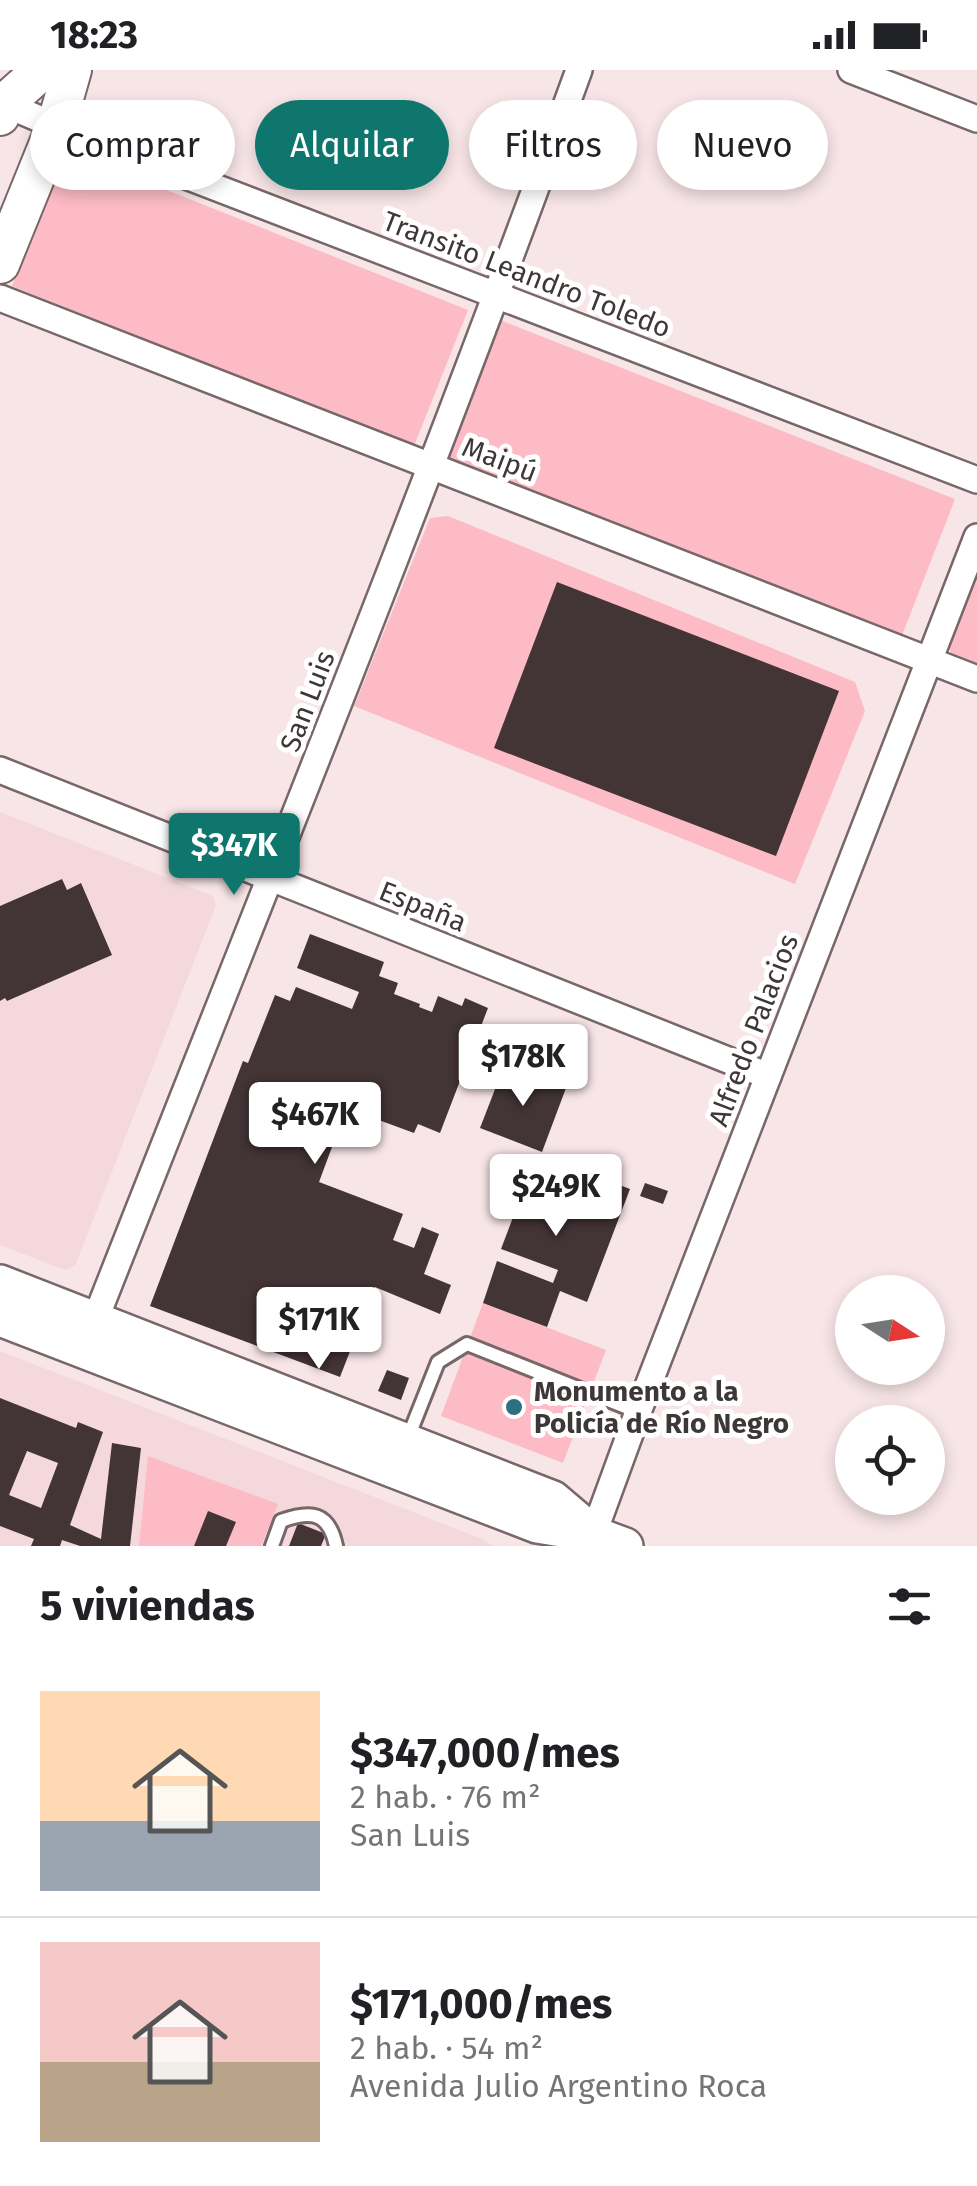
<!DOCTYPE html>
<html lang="es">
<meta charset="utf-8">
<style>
body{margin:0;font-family:"Fira Sans",sans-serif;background:#f2f2f2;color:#202124;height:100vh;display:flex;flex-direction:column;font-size:38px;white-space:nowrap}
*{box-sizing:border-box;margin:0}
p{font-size:32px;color:#757577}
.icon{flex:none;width:55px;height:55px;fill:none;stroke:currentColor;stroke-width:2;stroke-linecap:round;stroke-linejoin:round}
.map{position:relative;height:1476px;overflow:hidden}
.side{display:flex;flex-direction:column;background:#fff;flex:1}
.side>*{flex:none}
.guide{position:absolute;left:30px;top:30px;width:918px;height:90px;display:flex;gap:20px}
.needle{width:65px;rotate:102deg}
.fabs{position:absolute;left:835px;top:1205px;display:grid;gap:20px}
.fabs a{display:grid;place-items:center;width:110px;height:110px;border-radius:50%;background:#fff;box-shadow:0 5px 15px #0003;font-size:50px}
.price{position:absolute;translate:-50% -85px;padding:0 22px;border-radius:10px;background:#fff;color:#222;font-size:32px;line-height:65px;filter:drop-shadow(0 2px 5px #0008)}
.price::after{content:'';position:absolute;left:50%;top:60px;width:30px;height:22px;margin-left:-15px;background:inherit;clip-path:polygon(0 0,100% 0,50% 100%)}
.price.current{background:#0f766e;color:#fff}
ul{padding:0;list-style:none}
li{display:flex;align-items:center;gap:30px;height:250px;padding:0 40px}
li+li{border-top:2px solid #e0e0e0}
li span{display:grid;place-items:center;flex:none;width:280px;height:200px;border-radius:0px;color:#555}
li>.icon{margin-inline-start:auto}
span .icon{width:120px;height:120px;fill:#fffc;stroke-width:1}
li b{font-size:42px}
h2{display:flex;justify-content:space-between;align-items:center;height:120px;padding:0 40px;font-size:42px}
.tag{padding:0 35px;border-radius:45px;background:#fff;box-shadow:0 5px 15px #0003;font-size:35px;line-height:90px}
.tag.current{background:#0f766e;color:#fff}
.status{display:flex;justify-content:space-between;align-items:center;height:70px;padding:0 50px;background:#fff;direction:ltr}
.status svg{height:28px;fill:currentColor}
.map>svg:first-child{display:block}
.built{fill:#f4d8dc}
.green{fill:#fcbbc5}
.building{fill:#433436;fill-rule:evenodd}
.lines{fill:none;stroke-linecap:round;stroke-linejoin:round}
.lane-casing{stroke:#776769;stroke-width:18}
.street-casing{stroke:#776769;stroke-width:30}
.secondary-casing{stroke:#776769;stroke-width:40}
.primary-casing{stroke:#776769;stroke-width:42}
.lane{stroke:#fff;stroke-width:12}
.street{stroke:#fff;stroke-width:25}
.secondary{stroke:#fff;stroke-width:35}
.primary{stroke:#fff;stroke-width:38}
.poi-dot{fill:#2d7081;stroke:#fff;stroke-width:4}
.labels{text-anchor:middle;stroke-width:10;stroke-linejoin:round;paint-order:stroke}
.street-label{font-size:28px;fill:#3e3738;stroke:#fff}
.poi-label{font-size:28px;font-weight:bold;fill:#3e3738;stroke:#fff;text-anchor:start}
</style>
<div class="status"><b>18:23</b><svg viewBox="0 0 49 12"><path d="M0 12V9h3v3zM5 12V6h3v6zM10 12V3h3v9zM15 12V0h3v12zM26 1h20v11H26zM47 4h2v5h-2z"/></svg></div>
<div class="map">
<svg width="977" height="1476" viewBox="0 0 977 1476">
<rect width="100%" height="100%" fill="#f8e5e7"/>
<g class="built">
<polygon points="0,742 213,826 216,835 75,1196 65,1200 0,1175"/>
<polygon points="0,1281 482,1469 494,1476 0,1476"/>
</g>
<g class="green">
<polygon points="66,80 468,240 414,376 12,216"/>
<polygon points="500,250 955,429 901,568 446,389"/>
<polygon points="448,446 855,612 865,641 795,814 354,636 430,448"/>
<polygon points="977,503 977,607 958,600 949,577"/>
<polygon points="483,1233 606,1280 563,1393 441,1346"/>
<polygon points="148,1386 278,1434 261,1476 139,1476"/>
</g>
<g class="building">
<polygon points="557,512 839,621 776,786 494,678"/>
<polygon points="62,809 67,820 81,813 112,885 7,931 5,928 0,931 0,836"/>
<polygon points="310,864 384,892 379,906 398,913 394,924 420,934 419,937 432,942 438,926 462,936 465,928 488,938 440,1063 418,1054 414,1063 376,1049 375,1053 345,1042 319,1112 403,1144 393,1170 414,1178 422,1157 439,1164 424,1204 451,1215 440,1244 375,1217 340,1307 150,1236 243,991 248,993 275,925 290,931 296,917 352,939 359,922 297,898"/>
<polygon points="504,996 566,1018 542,1082 480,1058"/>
<polygon points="537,1084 630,1119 587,1232 560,1221 547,1257 483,1233 497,1191 553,1213 558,1200 501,1179"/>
<polygon points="645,1113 668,1121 663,1134 640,1126"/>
<polygon points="387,1300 409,1308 401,1330 378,1321"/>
<path d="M0,1328l76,30 2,-6 25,10 -33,93 31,14 11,-96 29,5 -11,98h-50l-18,-6 -2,6h-29l3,-7 -34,-13zM27,1381l31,12 -17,45 -32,-13z"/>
<polygon points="208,1441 236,1452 226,1476 194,1476"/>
<polygon points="298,1453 326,1464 321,1476 289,1476"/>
</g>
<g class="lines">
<g class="lane-casing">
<g id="lane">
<polyline points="407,1370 438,1292 467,1274 638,1342"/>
<path d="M272,1476l9,-25c30,-11 48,-9 55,25"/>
</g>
</g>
<g class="street-casing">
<g id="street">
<polyline points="851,0 977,49"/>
<polyline points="0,32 56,56 977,410"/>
<polyline points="0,228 977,609"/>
<polyline points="0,700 768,1006"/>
<path d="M90,1263c165,-420 335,-838 489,-1263"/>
<polyline points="589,1476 638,1342 977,467"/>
</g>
</g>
<g class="secondary-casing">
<g id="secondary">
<polyline points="0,1213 553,1429 593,1463"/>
<polyline points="0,1248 537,1455 593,1464 625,1476"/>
</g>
</g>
<g class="primary-casing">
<g id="primary">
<polyline points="0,46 5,33 42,0"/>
<polyline points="0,194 56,56 72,0"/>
</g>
</g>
<use href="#lane" class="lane"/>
<use href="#street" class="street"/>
<use href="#secondary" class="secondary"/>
<use href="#primary" class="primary"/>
</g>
<circle class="poi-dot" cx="514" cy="1337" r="10"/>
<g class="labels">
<g class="street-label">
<text transform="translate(527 204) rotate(21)" y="10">Transito Leandro Toledo</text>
<text transform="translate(500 389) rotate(21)" y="10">Maipú</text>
<text transform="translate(307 631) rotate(-69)" y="10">San Luis</text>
<text transform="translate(423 836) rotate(22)" y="10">España</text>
<text transform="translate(753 960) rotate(-69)" y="10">Alfredo Palacios</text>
</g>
<g class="poi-label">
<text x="534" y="1331">Monumento a la<tspan x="534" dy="32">Policía de Río Negro</tspan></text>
</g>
</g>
</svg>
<div class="fabs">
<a><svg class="needle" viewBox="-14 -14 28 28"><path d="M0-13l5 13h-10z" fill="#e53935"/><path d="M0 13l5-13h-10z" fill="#757577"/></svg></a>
<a><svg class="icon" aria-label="locate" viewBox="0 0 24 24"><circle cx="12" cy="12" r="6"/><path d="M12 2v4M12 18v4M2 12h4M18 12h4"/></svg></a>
</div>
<b class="price current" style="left:234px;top:828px">$347K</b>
<b class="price" style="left:523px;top:1039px">$178K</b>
<b class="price" style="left:315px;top:1097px">$467K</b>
<b class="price" style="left:556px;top:1169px">$249K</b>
<b class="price" style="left:319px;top:1302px">$171K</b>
<div class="guide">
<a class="tag">Comprar</a>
<a class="tag current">Alquilar</a>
<a class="tag">Filtros</a>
<a class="tag">Nuevo</a>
</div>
</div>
<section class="side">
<h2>5 viviendas<svg class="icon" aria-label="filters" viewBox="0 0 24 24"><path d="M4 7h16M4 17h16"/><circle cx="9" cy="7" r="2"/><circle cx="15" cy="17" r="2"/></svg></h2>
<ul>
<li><span style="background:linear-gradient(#ffd9b3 65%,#9aa5b1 0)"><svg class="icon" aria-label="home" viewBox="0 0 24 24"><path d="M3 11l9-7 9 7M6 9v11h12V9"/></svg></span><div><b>$347,000/mes</b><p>2 hab. · 76 m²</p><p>San Luis</p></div></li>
<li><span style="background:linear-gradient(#f6c9c9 60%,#b9a48a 0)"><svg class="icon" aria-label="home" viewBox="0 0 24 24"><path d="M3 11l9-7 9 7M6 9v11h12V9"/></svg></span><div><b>$171,000/mes</b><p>2 hab. · 54 m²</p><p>Avenida Julio Argentino Roca</p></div></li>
</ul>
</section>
